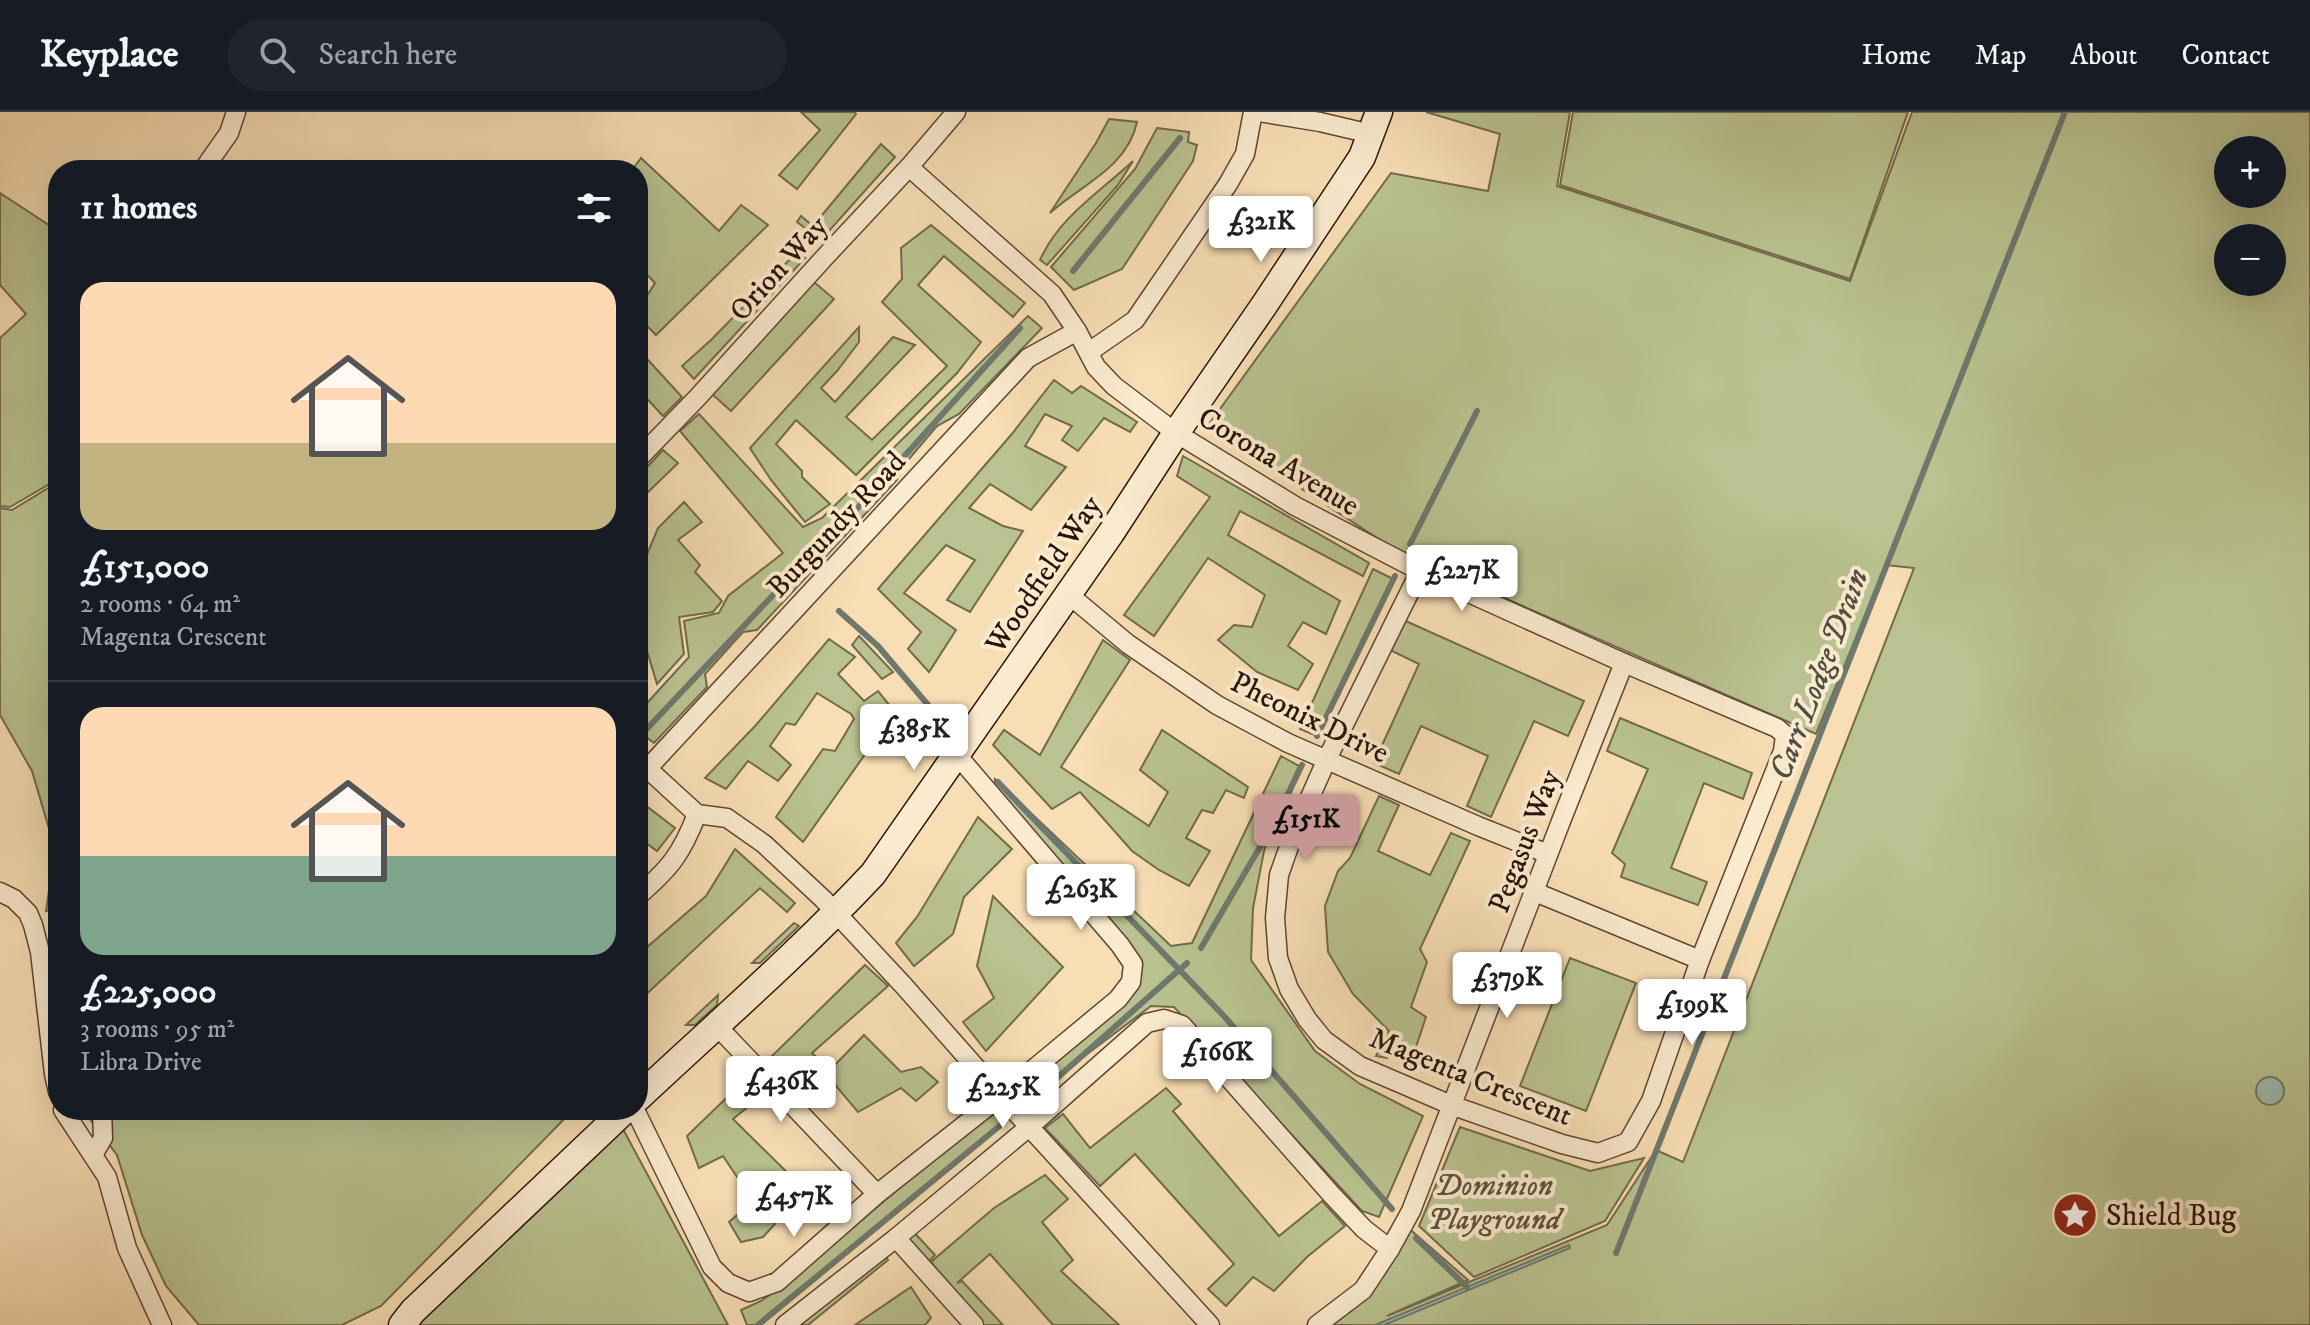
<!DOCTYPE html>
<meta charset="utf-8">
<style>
body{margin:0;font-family:"IM FELL DW Pica",serif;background:#20242c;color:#f1f3f6;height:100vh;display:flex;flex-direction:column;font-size:30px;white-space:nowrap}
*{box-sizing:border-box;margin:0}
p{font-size:26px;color:#9ea1a6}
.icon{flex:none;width:44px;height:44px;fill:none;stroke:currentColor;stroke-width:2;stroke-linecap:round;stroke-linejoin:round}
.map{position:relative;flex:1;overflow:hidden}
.drawer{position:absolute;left:48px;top:48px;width:600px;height:960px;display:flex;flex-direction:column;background:#171b24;border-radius:32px;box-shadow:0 8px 32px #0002}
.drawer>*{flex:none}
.controls{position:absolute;left:2214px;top:24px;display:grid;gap:16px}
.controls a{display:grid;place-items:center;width:72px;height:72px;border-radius:50%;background:#171b24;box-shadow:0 8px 32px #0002;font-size:40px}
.price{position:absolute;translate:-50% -68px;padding:0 18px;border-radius:8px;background:#fff;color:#222;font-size:26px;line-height:52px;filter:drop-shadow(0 2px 4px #0008)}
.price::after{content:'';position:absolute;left:50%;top:48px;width:24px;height:18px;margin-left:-12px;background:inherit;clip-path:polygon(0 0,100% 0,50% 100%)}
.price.active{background:#c59692;color:#111}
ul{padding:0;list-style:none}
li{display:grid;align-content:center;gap:16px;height:424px;padding:0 32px}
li+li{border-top:2px solid #363941}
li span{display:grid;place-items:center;height:248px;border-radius:24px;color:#555}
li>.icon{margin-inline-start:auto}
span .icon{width:144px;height:144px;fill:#fffc;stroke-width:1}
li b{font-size:34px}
h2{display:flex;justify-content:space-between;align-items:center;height:96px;padding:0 32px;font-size:34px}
header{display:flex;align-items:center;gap:48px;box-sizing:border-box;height:112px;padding:0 40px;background:#171b24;border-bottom:2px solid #363941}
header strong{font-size:38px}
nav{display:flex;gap:44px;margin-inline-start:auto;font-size:28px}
.search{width:560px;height:72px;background:#20242c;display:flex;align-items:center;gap:20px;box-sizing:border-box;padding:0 28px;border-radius:44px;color:#9ea1a6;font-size:30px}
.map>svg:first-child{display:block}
.green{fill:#b9c290;stroke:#726a4c;stroke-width:2;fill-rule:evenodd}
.water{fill:#9dbcaf;stroke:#6f786c;stroke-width:2}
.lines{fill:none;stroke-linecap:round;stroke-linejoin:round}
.stream{stroke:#6f786c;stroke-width:6}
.street-casing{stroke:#5e4632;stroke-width:21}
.secondary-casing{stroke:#2b1307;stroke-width:29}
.street{stroke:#faeace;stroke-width:18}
.secondary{stroke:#faeace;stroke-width:26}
.labels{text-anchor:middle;stroke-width:8;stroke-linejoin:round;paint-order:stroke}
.street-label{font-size:30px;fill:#2b1307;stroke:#faeace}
.park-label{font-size:30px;font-style:italic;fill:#5d5037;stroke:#faeace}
.poi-label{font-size:30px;fill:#2b1307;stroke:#faeace;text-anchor:start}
.water-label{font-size:32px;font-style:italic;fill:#534e42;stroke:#faeace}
</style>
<header>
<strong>Keyplace</strong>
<div class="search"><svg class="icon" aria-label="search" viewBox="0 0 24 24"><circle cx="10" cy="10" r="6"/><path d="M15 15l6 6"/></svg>Search here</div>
<nav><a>Home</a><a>Map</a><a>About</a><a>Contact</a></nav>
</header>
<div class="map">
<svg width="2310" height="1213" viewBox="0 0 2310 1213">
<rect width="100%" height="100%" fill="#f8deb4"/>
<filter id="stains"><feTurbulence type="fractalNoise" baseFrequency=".0025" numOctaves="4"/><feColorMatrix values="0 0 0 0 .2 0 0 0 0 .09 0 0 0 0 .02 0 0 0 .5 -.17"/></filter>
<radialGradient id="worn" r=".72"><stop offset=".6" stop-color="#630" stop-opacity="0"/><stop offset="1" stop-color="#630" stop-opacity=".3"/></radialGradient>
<g class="green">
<polygon points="801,0 854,0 856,2 797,77 779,63 820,18"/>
<path d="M1426,0h144l-13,74 293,95 62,-169h398v1213h-989l85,-99 62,54 -81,36 220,-91 49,-75 27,12 231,-594 -28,-3 -70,169 -419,-183 -190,-124 184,-254 97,18 12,-57zM2228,38h44v44h-44zM2228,126h44v44h-44z"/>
<polygon points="1573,0 1908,0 1850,167 1560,73"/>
<path d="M1109,7l28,3c-10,46 -55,62 -87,91l46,-70z"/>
<polygon points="1157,16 1189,20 1188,30 1197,33 1193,49 1122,157 1074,178 1051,155 1135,57"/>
<polygon points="881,32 895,45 821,128 797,110 801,104 813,114"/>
<polygon points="641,46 719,119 741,93 768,113 656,223 638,205 638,198 655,171 638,153 638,58 632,58"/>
<path d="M1133,49l-15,24 -71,80 -7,-5c19,-43 60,-68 93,-99z"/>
<polygon points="0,81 58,119 58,367 10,395 0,394 0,226 26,202 0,173"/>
<polygon points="931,113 1025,191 1013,205 944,144 918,173 981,230 957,261 856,363 796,308 776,332 802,359 802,365 830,392 805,410 771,368 750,336 859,215 859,230 837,259 821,276 835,290 893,225 915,233 846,305 872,328 947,254 882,190 902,167 901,136"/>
<polygon points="797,140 805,146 694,267 682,254 711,228"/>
<polygon points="814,170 834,187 731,299 712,282"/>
<polygon points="1028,204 1042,216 959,302 937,314 902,355 897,368 757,518 743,520 705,562 707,575 654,631 638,619 638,601 689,545 684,509 719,501 728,484 783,441 680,319 699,302 803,415 822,406"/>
<polygon points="638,237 682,285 663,304 638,277"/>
<polygon points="1054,268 1072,281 1081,274 1137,310 1130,320 1104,306 1078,339 1062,328 1072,314 1045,302 1025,334 1066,355 1031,398 990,372 969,396 1003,414 1023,419 970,500 947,488 975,448 946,433 904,481 956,518 929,560 908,537 921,520 878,477 1011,323"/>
<polygon points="663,338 678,351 638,390 638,365"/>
<polygon points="1183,344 1369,451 1363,464 1240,399 1228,423 1340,489 1326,522 1303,510 1288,534 1313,552 1298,578 1257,560 1218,528 1234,513 1252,515 1265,483 1208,446 1154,524 1124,503 1210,385 1177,364"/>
<polygon points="58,370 58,797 46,799 55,737 32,659 0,603 0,396 12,398"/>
<polygon points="684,390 702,410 678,428 700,453 695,460 722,489 713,500 679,505 684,542 657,572 644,529 638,495 643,452 658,416"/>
<polygon points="1373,457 1393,467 1317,624 1300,617"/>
<polygon points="1399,506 1584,589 1568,624 1534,609 1491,705 1467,694 1488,644 1421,614 1399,662 1374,651 1419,552 1386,536"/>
<polygon points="859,524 893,560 882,567 852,533"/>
<polygon points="829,527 855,545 838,562 864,589 878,579 895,600 803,730 776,705 823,637 835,639 854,607 851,602 817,581 795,613 786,611 770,634 791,653 778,669 748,649 726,677 705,666 756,613"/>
<polygon points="1103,528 1130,548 1061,655 1149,714 1168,680 1140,658 1162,618 1248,675 1244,686 1226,678 1213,701 1202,698 1186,726 1210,739 1189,774 1159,758 1132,739 1080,680 1052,697 993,633 1004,618 1040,643"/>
<polygon points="1620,606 1752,661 1743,687 1704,671 1671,756 1707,770 1698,793 1621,765 1625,752 1612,741 1648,657 1607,639"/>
<polygon points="1281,644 1299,654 1274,711 1264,739 1253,796 1251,848 1315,939 1360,972 1423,1004 1379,1105 1362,1099 1174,895 1151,894 1026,988 1019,977 1141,853 994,676 995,667 1171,834 1192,831"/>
<polygon points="1379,684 1399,693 1378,739 1430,763 1451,721 1470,729 1420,837 1427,850 1411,895 1426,905 1415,938 1403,934 1387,946 1376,944 1389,919 1353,882 1328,840 1325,794 1338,759 1350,746"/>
<polygon points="645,693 675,716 657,739 638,725 638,702"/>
<polygon points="978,705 1012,737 964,785 953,822 914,854 896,831 917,805"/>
<polygon points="735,737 795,791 787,800 760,776 638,890 638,843 706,784"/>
<polygon points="993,784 1063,855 986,939 963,910 994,886 977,854"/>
<polygon points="794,811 799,814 760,851 752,851"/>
<polygon points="1570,846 1636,871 1586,999 1520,974"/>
<polygon points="865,853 888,874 812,941 830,958 864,923 901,960 921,955 938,970 916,989 901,976 858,1000 821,956 798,973 769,947"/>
<polygon points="718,883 717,893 695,913 686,913"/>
<polygon points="747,966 761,984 733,1007 800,1073 763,1095 775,1112 763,1125 741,1130 729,1110 753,1089 723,1044 699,1056 687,1024"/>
<polygon points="1166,976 1181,992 1173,999 1279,1124 1322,1089 1345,1114 1307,1145 1274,1179 1253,1165 1226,1194 1208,1177 1234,1152 1135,1042 1100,1074 1045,1016 1063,1002 1090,1036"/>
<polygon points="993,997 1002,1012 758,1213 747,1213 741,1198 761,1189 787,1171"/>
<polygon points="83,998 573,998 381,1194 342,1213 199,1213 166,1174 142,1123 117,1043"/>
<polygon points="1460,1015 1590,1059 1644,1046 1605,1109 1474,1165 1419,1114"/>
<polygon points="623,1017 728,1213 418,1213"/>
<polygon points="1045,1063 1068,1087 1042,1110 1073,1148 1061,1159 1119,1213 1053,1213 990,1142 957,1171 962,1169 1003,1213 978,1213 899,1126 910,1116 935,1143 929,1149 952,1176 931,1150 994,1096"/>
<polygon points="884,1140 888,1148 808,1213 789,1213"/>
<polygon points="911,1175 931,1206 925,1213 855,1213"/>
</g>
<g class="water">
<circle cx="2270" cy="979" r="14"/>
<polygon points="1569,1133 1570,1136 1384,1213 1375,1213"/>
</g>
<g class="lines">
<g class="stream">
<polyline points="1073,159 1180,26"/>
<polyline points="826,431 1020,216"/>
<polyline points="1410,432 1477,299"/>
<polyline points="839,499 878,534 934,600"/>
<polyline points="642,622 791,464"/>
<polyline points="1317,624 1395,464"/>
<polyline points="998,670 1224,904 1392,1097"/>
<polyline points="1201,836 1274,711 1302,653"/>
<polyline points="1039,982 1187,851"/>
<polyline points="1416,1126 1467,1175"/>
<polyline points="1616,1141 2065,0"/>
<polyline points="758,1213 1002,1012"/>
</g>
<g class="street-casing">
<g id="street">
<polyline points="1259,0 1320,10 1371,22"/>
<polyline points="909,55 1052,182 1077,219 1096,255 1114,274 1176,321 1295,394 1420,459 1624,551 1777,616 1785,623 1783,639 1700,848 1651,989 1628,1030 1598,1041 1562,1032 1451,993 1360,954 1324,928 1307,907 1289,877 1278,846 1275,806 1279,763 1292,726 1327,647 1420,459"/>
<polyline points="203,58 229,21 236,0"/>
<polyline points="1089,240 1135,208 1228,72 1245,42 1253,0"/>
<polyline points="638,347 698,285 824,146 909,55 956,0"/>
<polyline points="1068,482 1128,532 1217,593 1288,631 1478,714 1548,742"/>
<polyline points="638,648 697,702 727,706 764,732 823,787 904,874 1001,984 1210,1213"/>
<polyline points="647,657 1028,246 1077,219"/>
<polyline points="0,780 14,787 28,801 33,813 40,840 54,962 58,980"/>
<polyline points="1535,780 1700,848"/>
<path d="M638,784c32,-28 43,-41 59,-82"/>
<polyline points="716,913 877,1082"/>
<polyline points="63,998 107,1065 127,1136 162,1213"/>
<polyline points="635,998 712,1155 728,1171 749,1180 777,1170 877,1082 1001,984 1118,887 1131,870 1133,852 1120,833 957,643"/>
<polyline points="93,1043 103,1026 102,998"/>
<polyline points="896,1126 974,1213"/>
<polyline points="785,1213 896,1126 1029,1015 1147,911 1164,907 1182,913 1331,1082 1364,1117 1390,1137"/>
<polyline points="1317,1213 1363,1178 1390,1137 1411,1099 1563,704 1624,551"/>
</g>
</g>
<g class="secondary-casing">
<g id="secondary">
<path d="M638,986c79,-74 161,-145 235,-224l238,-341 65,-100 89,-129 97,-147 17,-45"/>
<polyline points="402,1213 413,1199 625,998"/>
</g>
</g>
<use href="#street" class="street"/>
<use href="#secondary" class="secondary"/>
</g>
<defs>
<g id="sight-disc" transform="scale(2.3)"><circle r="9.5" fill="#8f2418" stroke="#faeace"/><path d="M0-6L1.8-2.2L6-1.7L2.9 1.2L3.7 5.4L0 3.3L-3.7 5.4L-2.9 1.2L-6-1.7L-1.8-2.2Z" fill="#fff"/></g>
</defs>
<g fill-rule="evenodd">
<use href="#sight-disc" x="2075" y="1103"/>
</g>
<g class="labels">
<g class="street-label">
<text transform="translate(778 156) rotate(-48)" y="10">Orion Way</text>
<text transform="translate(1279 349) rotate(31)" y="10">Corona Avenue</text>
<text transform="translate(836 412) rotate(-47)" y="10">Burgundy Road</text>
<text transform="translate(1043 462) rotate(-56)" y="10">Woodfield Way</text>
<text transform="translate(1310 605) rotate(26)" y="10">Pheonix Drive</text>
<text transform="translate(1524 729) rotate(-69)" y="10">Pegasus Way</text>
<text transform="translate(1471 964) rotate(22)" y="10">Magenta Crescent</text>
</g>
<g class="park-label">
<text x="1494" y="1083">Dominion<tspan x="1494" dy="34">Playground</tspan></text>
</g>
<g class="poi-label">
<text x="2106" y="1113">Shield Bug</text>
</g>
<g class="water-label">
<text transform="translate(1818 562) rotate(-69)" y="11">Carr Lodge Drain</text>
</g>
</g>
<rect width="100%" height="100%" filter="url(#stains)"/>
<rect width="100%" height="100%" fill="url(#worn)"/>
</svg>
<div class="controls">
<a>+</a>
<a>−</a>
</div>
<b class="price" style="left:1261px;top:152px">£321K</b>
<b class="price" style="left:1462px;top:501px">£227K</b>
<b class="price" style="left:914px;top:660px">£385K</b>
<b class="price active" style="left:1306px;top:750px">£151K</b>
<b class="price" style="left:1081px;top:820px">£263K</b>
<b class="price" style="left:1507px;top:908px">£379K</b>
<b class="price" style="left:1692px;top:935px">£199K</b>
<b class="price" style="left:1217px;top:983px">£166K</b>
<b class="price" style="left:781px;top:1012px">£436K</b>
<b class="price" style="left:1003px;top:1018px">£225K</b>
<b class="price" style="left:794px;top:1127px">£457K</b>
<section class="drawer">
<h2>11 homes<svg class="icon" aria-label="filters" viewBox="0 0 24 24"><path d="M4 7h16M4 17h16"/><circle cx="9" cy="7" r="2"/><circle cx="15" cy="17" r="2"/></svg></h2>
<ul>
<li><span style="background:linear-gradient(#ffd9b3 65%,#c2b280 0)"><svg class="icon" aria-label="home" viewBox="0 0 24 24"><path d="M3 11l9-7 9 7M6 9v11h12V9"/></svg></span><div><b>£151,000</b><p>2 rooms · 64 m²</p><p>Magenta Crescent</p></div></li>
<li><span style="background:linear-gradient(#ffd9b3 60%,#7fa58c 0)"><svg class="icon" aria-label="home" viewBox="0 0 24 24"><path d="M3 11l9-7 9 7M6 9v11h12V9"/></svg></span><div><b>£225,000</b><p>3 rooms · 95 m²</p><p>Libra Drive</p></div></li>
</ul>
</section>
</div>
